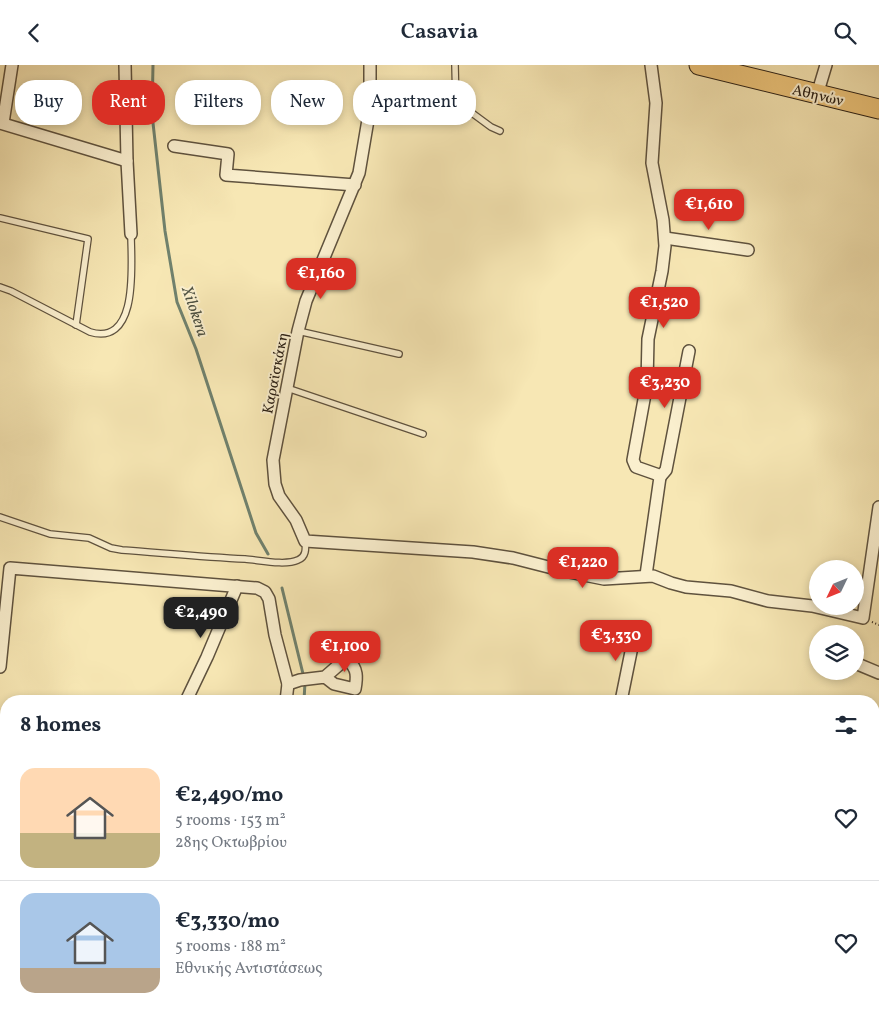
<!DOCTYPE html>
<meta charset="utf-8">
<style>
body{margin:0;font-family:Vollkorn,serif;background:#f6f6f7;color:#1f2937;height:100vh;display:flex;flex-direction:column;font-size:19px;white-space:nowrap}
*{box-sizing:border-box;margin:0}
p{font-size:16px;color:#747a83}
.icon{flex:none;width:28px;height:28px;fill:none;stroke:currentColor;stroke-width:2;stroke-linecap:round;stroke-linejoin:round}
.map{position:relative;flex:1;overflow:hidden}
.details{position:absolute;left:0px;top:630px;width:880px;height:321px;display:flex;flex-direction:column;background:#fff;border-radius:20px 20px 0 0;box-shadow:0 2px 8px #0003}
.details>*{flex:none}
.top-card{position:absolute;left:15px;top:15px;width:500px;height:45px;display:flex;gap:10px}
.needle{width:32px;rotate:227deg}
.controls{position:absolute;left:809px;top:495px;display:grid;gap:10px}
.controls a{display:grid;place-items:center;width:55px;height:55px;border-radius:50%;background:#fff;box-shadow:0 2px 8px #0003;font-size:25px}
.price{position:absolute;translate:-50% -42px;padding:0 11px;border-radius:10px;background:#d93025;color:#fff;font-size:16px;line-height:32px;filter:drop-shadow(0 1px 2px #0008)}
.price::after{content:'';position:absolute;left:50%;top:30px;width:15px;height:11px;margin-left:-8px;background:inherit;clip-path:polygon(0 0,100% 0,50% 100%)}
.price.on{background:#222;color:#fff}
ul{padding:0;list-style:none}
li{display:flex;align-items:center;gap:15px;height:125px;padding:0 20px}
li+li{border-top:1px solid #e0e1e3}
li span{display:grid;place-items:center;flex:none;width:140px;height:100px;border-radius:15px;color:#555}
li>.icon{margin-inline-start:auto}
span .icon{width:60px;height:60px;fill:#fffc;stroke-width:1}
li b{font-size:21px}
h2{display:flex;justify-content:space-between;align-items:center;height:60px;padding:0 20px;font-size:21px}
.pill{padding:0 18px;border-radius:20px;background:#fff;box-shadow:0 2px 8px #0003;font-size:18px;line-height:45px}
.pill.on{background:#d93025;color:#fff}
header{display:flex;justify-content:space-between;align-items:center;height:65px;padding:0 20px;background:#fff;font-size:22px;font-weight:600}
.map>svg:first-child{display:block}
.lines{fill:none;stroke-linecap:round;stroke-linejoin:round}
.stream{stroke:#70816d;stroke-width:3}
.service-casing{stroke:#5f523e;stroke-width:8}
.minor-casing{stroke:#5f523e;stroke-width:14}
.primary-casing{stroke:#2c2116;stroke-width:21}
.path{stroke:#2c2116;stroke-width:2;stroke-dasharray:1 2.5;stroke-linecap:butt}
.service{stroke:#faefce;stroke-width:5.5}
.minor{stroke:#faefce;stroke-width:11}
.primary{stroke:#ecc47a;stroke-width:19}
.labels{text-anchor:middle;stroke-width:4;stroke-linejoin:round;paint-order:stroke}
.street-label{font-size:15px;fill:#2c2116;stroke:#faefce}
.water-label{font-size:16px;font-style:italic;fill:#4e5142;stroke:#faefce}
</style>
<header><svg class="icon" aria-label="back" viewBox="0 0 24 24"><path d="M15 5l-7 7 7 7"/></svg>Casavia<svg class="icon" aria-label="search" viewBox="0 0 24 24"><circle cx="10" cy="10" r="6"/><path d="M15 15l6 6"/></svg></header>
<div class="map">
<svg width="879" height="951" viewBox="0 0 879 951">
<rect width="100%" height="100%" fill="#f7e7b4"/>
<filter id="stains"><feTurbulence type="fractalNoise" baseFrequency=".004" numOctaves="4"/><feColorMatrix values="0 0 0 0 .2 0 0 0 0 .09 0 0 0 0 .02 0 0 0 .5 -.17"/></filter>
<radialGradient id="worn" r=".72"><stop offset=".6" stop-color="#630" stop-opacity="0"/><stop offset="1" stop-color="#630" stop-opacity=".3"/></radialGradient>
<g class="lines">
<g class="stream">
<polyline points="153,0 152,49 165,166 177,237 196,284 256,468 268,489"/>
<polyline points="282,523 305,617 304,636"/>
<polyline points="277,951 279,945"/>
</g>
<g class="service-casing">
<g id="service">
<polyline points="455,0 456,41"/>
<polyline points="370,35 456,41 472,48 491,62 500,66"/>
<polyline points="0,153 88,174 76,260"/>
<path d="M0,222l11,4 79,41c50,15 41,-71 41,-98"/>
<polyline points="298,266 399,289"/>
<polyline points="287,323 423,369"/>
<path d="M0,452l50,17 39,4 22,10 11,2c41,3 82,7 123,9 14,1 40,7 53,1 8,-3 8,-11 7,-19"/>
</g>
</g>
<g class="minor-casing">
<g id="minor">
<polyline points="125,0 127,96 131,169"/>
<polyline points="370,0 370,43 359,108 306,236 298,266 273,395 275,419 279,431 296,455 305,476 473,487 513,493 564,506 604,514 653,511 671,518 686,522 731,526 768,536 812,541 863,553 879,442"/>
<polyline points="817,30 826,0"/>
<polyline points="0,58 127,96"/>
<polyline points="3,58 12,0"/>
<polyline points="174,81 228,89 226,110 355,120"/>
<polyline points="665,173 748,185"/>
<polyline points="660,412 666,405 689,286"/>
<polyline points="646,510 660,412 656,409 636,402 633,395 647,318 648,274 662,206 665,181 663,155 652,98 656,38 651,0"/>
<polyline points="855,598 879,608"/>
<polyline points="0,602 10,503 257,523 265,527 269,534 275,570 288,619 286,636"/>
<path d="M288,619l12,-4 25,-3 16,-14 7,-2c10,7 9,17 7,28l-21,-5 -9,-7"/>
<polyline points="186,636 207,592 237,521"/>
<polyline points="621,636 636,562"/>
<polyline points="0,886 6,869"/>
<polyline points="216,945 226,949"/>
<polyline points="710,945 727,951"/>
<polyline points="120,951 123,945"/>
<polyline points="561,951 564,945"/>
<polyline points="641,951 643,945"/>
</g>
</g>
<g class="primary-casing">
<polyline id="primary" points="699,0 879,44"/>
</g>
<polyline class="path" points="872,557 879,560"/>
<use href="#service" class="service"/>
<use href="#minor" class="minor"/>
<use href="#primary" class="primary"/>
</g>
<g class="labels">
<g class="street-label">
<text transform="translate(818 30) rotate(13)" y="5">Αθηνών</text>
<text transform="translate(275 308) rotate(-79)" y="5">Καραϊσκάκη</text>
</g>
<g class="water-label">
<text transform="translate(196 246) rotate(71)" y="6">Xilokera</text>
</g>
</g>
<rect width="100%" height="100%" filter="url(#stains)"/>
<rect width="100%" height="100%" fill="url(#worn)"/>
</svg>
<div class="controls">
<a><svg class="needle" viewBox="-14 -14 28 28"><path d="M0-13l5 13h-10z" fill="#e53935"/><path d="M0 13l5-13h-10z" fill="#747a83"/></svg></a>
<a><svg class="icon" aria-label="layers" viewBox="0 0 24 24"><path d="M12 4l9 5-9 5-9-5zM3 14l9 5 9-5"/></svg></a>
</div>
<b class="price" style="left:709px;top:166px">€1,610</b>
<b class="price" style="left:321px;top:235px">€1,160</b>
<b class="price" style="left:664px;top:264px">€1,520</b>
<b class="price" style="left:665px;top:344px">€3,230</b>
<b class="price" style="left:583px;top:524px">€1,220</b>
<b class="price on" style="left:201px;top:574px">€2,490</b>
<b class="price" style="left:616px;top:597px">€3,330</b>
<b class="price" style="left:345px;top:608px">€1,100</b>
<div class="top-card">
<a class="pill">Buy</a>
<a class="pill on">Rent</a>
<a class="pill">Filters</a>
<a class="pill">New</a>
<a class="pill">Apartment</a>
</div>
<section class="details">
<h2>8 homes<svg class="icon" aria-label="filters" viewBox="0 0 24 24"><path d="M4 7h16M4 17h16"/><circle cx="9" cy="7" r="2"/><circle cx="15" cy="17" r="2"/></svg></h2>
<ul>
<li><span style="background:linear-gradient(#ffd9b3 65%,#c2b280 0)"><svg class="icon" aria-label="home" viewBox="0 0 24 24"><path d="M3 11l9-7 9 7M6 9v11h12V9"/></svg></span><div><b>€2,490/mo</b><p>5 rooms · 153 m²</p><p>28ης Οκτωβρίου</p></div><svg class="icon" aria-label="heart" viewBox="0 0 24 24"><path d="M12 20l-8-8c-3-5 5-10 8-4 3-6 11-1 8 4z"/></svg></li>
<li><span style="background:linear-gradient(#a9c7e8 75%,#b9a48a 0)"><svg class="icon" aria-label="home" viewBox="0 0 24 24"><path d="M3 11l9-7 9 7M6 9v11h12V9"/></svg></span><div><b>€3,330/mo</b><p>5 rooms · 188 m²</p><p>Εθνικής Αντιστάσεως</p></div><svg class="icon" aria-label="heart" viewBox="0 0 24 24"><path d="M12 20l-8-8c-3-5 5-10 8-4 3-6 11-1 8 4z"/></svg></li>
</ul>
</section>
</div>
